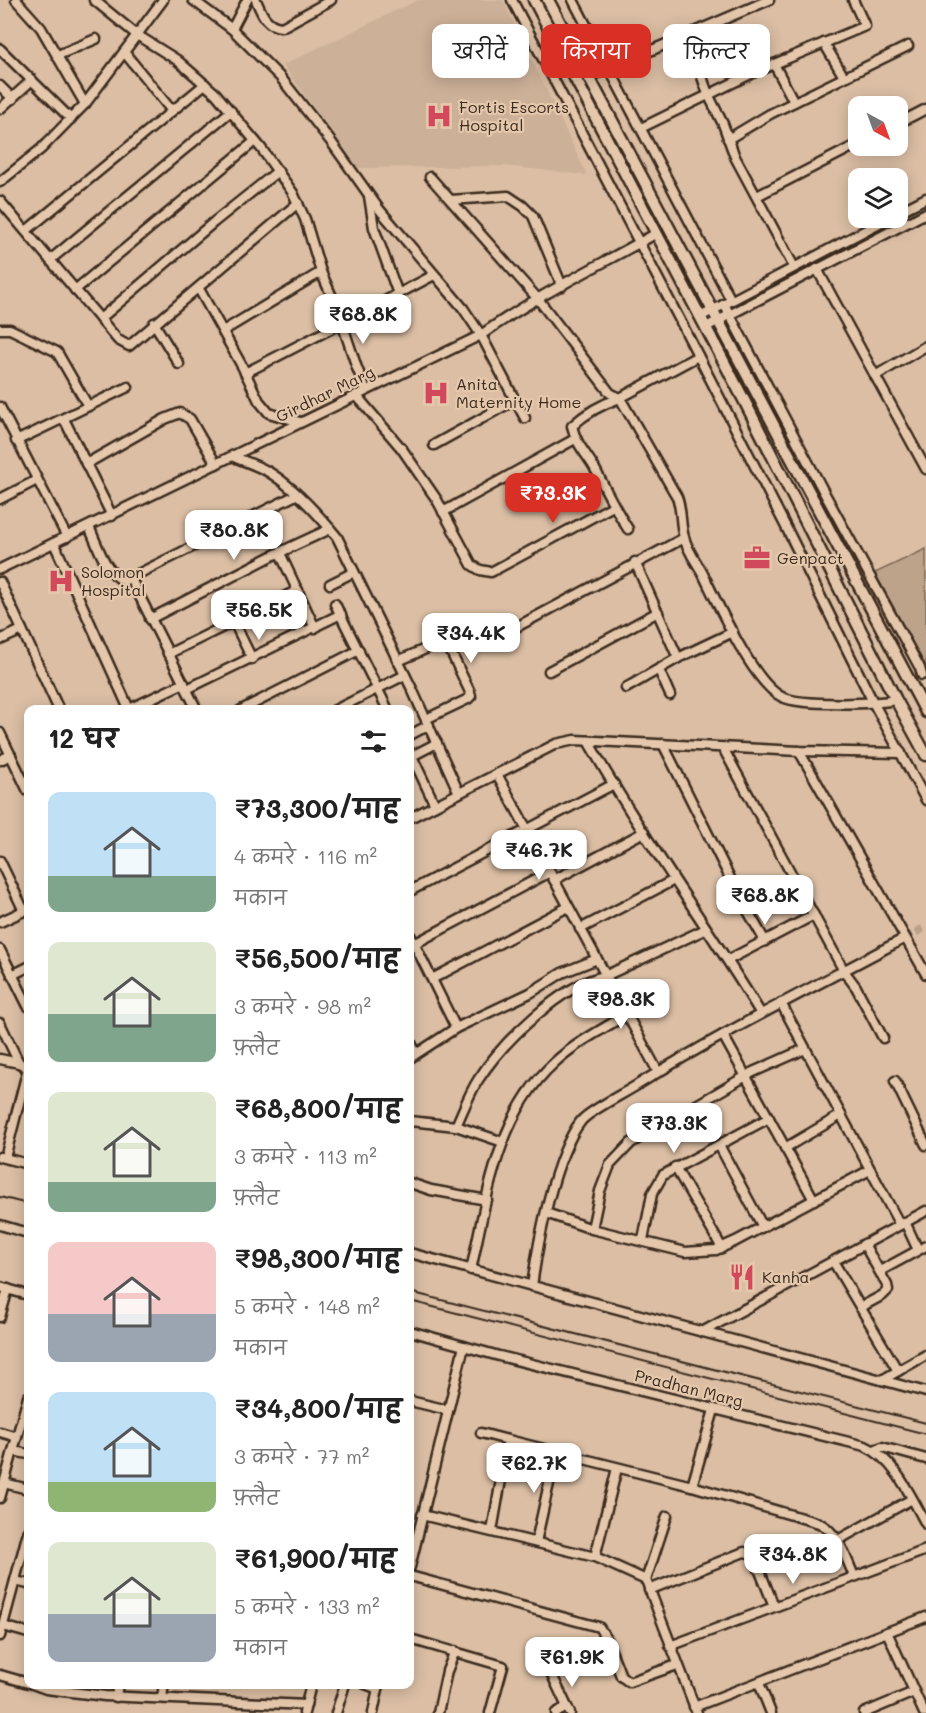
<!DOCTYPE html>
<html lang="hi">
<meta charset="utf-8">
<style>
body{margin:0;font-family:Mali,"Playpen Sans Deva",sans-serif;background:#f2f2f2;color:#222;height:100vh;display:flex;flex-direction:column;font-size:22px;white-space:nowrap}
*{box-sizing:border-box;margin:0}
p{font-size:20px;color:#767676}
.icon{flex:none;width:33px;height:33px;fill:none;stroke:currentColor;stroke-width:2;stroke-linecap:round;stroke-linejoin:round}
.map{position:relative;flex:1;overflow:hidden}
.panel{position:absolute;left:24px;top:705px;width:390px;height:984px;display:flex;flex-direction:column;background:#fff;border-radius:12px;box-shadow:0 3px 15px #0003}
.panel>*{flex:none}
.banner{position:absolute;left:432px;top:24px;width:404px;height:54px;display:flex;gap:12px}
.needle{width:39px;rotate:139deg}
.buttons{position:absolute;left:848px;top:96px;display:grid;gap:12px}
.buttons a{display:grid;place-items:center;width:60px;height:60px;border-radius:12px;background:#fff;box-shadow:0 3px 15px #0003;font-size:30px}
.price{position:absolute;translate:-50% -51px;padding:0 14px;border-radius:12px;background:#fff;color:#222;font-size:20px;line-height:39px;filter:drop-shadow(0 2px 3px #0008)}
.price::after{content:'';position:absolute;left:50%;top:36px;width:18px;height:14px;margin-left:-9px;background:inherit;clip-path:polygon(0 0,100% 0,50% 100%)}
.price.on{background:#d93025;color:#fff}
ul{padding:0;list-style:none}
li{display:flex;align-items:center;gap:18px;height:150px;padding:0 24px}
li span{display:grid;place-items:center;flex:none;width:168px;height:120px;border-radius:12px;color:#555}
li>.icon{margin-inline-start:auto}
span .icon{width:72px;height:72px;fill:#fffc;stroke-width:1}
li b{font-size:26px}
h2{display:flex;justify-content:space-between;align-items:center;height:72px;padding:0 24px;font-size:26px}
.tag{padding:0 21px;border-radius:12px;background:#fff;box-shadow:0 3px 15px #0003;font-size:21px;line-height:54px}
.tag.on{background:#d93025;color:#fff}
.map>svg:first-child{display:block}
.built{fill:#ccb097}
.green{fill:#bda38a;stroke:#7c6654;stroke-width:1.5}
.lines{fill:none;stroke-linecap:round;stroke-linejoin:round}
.minor-tunnel{stroke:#bba089;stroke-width:8;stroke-dasharray:8 4;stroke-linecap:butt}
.minor-casing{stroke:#3b2a1e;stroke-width:13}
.major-casing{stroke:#3b2a1e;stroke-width:15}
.minor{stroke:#e5c8ac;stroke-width:8}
.major{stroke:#e5c8ac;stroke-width:10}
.rail{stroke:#3b2a1e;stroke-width:2}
.labels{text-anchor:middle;stroke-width:4.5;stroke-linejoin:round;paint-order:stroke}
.poi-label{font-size:16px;fill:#3b2a1e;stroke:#e5c8ac;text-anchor:start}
.street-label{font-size:16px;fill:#3b2a1e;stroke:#e5c8ac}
</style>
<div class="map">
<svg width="926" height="1713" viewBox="0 0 926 1713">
<rect width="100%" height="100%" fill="#dbbea4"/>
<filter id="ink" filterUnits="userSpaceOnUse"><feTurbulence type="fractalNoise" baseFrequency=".0167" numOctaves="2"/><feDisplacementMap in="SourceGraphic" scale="12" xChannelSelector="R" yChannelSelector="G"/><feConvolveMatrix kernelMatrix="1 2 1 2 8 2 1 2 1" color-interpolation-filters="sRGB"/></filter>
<g filter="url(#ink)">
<polygon class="built" points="418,0 503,0 587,175 504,166 357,168 283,65"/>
<polygon class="green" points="926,549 926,667 875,573"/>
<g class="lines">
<polyline class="minor-tunnel" points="905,938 926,927"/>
<g class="minor-casing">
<g id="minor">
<polyline points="16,0 41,28 85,104"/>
<polyline points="94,0 137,35 177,60 216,94 261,148 293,193 305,219 321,272 337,308 357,368 366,390"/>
<polyline points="193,0 232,29 281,78 332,143 379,209 463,308 481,335 515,400 434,445"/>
<path d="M256,0c6,14 10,26 26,27l49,-27"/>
<polyline points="512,0 685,330 788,531 874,704 926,800"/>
<polyline points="573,0 731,300"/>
<polyline points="232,29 247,0"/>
<polyline points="687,34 708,94 723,124 735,157 794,267"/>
<polyline points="824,43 844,77"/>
<polyline points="0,49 71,119"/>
<polyline points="124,52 172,111"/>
<polyline points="58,55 96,39"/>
<polyline points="774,64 794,102"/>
<polyline points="589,77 769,0"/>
<polyline points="0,86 13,99"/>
<polyline points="0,109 32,80"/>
<polyline points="897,124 926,109"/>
<polyline points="641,128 755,72 865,26 853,0"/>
<polyline points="728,139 770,114 908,46"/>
<polyline points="430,177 538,299 610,393 620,398"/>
<polyline points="0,182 41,149 85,104 163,0"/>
<polyline points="369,196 374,228 398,294 434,275"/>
<polyline points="757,196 858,144"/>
<polyline points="451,200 508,196 523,206 533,216 562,286"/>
<polyline points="0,201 118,340 129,346 298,203"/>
<polyline points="897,213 926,198"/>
<polyline points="26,231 205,84"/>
<polyline points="50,260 231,111"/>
<polyline points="817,269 926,469"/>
<polyline points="199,289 242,366 259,401 269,413 300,422"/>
<polyline points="75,290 255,141"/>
<polyline points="724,304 825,494 920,668 922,675"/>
<polyline points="376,306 398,294"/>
<polyline points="700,317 889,218"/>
<polyline points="100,319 214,222 278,171"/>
<polyline points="154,323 179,364"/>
<polyline points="706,327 926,213"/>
<polyline points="0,329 10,329 57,352 88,406"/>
<polyline points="223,331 321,272"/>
<path d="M698,356l-78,42 57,99c5,13 3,27 7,40 3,13 13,26 19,37 15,30 50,109 79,123 19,9 92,7 114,3"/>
<polyline points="245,373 342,323"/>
<polyline points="875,376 926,346"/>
<polyline points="356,395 402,449 437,500 472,565 480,570 491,572 613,506"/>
<path d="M620,398c-18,6 -34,15 -48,28 4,18 13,26 22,41 11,21 21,42 34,62"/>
<polyline points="515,400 525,418"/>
<polyline points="0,407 67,537"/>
<polyline points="64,419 112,516"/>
<polyline points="16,441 128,387"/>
<path d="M232,456c11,5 24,9 35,15 26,15 51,43 70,66l75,152 47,104"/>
<polyline points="86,464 165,419 180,413 190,419 216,464"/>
<polyline points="0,499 37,480"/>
<polyline points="443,512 575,439"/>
<path d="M89,527c9,18 15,45 35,54l172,-86"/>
<polyline points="54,543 129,709"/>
<polyline points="280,553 315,628"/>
<polyline points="635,562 678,658"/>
<path d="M0,569l481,-234c55,-39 117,-69 176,-102"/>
<polyline points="130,577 197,710"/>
<polyline points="0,582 59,710"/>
<polyline points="330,584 354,572"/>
<polyline points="335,604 388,710"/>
<polyline points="150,619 274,555 330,529"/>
<polyline points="234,622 252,659"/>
<polyline points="507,632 684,538"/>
<polyline points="0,640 22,630"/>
<polyline points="168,654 298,590"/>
<polyline points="398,661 439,643 444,643 449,648 470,692 471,696 468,699 426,719"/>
<polyline points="659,670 670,695"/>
<polyline points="549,671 658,612"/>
<polyline points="626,688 678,658 733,632"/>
<polyline points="187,689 341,614"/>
<polyline points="127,710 184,683"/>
<polyline points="241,710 359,650"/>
<polyline points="335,710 405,675"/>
<polyline points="0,733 28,791"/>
<polyline points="410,735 429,725"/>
<path d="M588,741c53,94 117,181 173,273"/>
<polyline points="663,744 737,892 765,941"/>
<polyline points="723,748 844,971 856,987 883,1038"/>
<polyline points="799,751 926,974"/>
<polyline points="410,752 435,805"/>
<polyline points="412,756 437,743"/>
<polyline points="0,760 11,755"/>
<polyline points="497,774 658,1072"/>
<polyline points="410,818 556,744 575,740 799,751 901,753"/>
<polyline points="0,861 24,911"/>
<polyline points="554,880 644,832"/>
<polyline points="410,891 614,784"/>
<polyline points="0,922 28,909"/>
<polyline points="580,929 674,880"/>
<polyline points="410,935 456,1028"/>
<polyline points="414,944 550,872"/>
<polyline points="0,950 28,1006"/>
<polyline points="728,960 814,915"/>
<polyline points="12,975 28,967"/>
<polyline points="432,979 568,907"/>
<polyline points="781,1003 900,1225"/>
<polyline points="0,1023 19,1063 28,1068"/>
<polyline points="723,1035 814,1200"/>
<polyline points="410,1041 416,1053"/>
<polyline points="410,1058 456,1028 530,993 562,973 597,959"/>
<polyline points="0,1059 19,1063"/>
<polyline points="895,1081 926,1145"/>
<polyline points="410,1121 456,1126 503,1142"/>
<path d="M456,1126c7,-15 13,-32 22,-46 24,-37 83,-96 127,-104l101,-47"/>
<polyline points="719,1145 763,1227"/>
<polyline points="785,1148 841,1115"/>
<polyline points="0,1157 28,1164"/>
<polyline points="5,1158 28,1068"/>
<polyline points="675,1167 722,1248"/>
<polyline points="410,1183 431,1190 487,1200"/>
<polyline points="546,1213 592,1229 685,1252 716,1250 736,1241 870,1170"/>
<polyline points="905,1222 918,1250"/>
<polyline points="0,1225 28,1233"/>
<polyline points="592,1229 600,1191 610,1165 631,1143 753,1072 805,1049"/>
<polyline points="643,1240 652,1194 663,1175 769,1118"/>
<polyline points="410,1253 926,1392"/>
<polyline points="833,1261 898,1371"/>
<path d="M471,1270c16,-72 26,-155 83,-207 21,-20 48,-33 73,-49"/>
<polyline points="880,1271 926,1246"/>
<path d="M532,1286c6,-44 22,-130 49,-165 8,-10 40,-26 53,-34 88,-55 180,-100 271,-149"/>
<polyline points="0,1287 28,1295"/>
<polyline points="861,1307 883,1295 888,1290 887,1285 864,1244"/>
<polyline points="0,1317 8,1289"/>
<path d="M410,1331l89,25 366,90c30,13 46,51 61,78"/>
<polyline points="702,1332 926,1211"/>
<polyline points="882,1380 926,1355"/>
<polyline points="410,1401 448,1410"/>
<polyline points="0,1432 17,1437"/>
<polyline points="481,1433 508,1440"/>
<polyline points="874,1450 882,1447 926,1459"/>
<polyline points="13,1451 28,1454"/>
<polyline points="4,1483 28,1489"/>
<polyline points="692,1486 714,1410"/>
<polyline points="0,1498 28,1397"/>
<polyline points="422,1515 595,1557 646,1580 697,1713"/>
<path d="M492,1531l16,-91 184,46 127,37c20,10 26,33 35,53"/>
<polyline points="838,1540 912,1499"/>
<polyline points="536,1542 556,1452"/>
<polyline points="595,1557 617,1468"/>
<polyline points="410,1567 464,1346"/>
<polyline points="410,1576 599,1627 606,1638 621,1676 629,1682 677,1665"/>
<polyline points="646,1580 667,1516"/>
<polyline points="15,1581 28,1584"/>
<polyline points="649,1590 744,1552 753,1554 774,1606"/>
<polyline points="3,1626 28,1633"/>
<polyline points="887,1632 924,1713"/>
<polyline points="0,1636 28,1532"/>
<polyline points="410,1639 503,1666 490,1713"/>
<polyline points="670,1646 926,1550"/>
<polyline points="551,1673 570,1713"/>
<polyline points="0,1675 28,1683"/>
<polyline points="759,1683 771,1713"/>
<polyline points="32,1684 46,1689 105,1696 306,1705"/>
<polyline points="365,1684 378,1689"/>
<polyline points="116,1697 118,1684"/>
<polyline points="162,1698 164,1684"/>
<polyline points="694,1707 926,1617"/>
<polyline points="304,1713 311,1684"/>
<polyline points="336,1713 345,1684"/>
<polyline points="373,1713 379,1684"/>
<polyline points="438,1713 447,1671 455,1651"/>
<polyline points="556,1713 567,1707"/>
<polyline points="864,1713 914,1692"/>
</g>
</g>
<g class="major-casing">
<g id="major">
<polyline points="534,0 744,400 896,700 926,755"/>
<polyline points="548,0 926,712"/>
</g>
</g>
<use href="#minor" class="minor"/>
<use href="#major" class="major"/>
<g class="rail">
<polyline points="0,1197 28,1204"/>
<polyline points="410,1292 926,1423"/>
<polyline points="410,1301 926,1434"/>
</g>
</g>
</g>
<defs>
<g id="hospital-bare" transform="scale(2.07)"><path d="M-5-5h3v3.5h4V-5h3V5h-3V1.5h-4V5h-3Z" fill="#d1495b" stroke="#e5c8ac" stroke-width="2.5" paint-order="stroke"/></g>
<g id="office-bare" transform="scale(2.07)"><path d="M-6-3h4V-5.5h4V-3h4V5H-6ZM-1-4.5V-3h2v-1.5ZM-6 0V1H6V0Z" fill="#d1495b" stroke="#e5c8ac" stroke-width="2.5" paint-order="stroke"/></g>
<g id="restaurant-bare" transform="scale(2.07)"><path d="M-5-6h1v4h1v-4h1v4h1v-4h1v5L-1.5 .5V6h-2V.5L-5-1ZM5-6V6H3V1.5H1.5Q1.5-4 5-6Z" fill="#d1495b" stroke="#e5c8ac" stroke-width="2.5" paint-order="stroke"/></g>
</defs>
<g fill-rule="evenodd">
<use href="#hospital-bare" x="439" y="116"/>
<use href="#hospital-bare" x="436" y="393"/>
<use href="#office-bare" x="757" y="558"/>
<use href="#hospital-bare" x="61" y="581"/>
<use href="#restaurant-bare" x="742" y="1277"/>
</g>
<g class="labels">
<g class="poi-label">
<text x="459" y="113">Fortis Escorts<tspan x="459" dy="18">Hospital</tspan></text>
<text x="456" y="390">Anita<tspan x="456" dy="18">Maternity Home</tspan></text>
<text x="777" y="564">Genpact</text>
<text x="81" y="578">Solomon<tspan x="81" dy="18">Hospital</tspan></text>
<text x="762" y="1283">Kanha</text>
</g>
<g class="street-label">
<text transform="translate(325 394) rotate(-26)" y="6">Girdhar Marg</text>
<text transform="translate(689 1388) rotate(14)" y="6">Pradhan Marg</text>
</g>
</g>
</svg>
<div class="buttons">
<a><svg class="needle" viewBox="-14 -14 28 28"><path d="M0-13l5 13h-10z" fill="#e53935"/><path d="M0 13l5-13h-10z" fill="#767676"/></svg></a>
<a><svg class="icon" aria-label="layers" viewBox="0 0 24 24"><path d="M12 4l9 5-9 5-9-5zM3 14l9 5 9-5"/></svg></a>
</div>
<b class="price" style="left:363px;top:345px">₹68.8K</b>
<b class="price on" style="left:553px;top:524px">₹73.3K</b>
<b class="price" style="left:234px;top:561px">₹80.8K</b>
<b class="price" style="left:259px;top:641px">₹56.5K</b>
<b class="price" style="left:471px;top:664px">₹34.4K</b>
<b class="price" style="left:539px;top:881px">₹46.7K</b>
<b class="price" style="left:765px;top:926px">₹68.8K</b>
<b class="price" style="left:621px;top:1030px">₹98.3K</b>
<b class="price" style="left:674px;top:1154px">₹73.3K</b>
<b class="price" style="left:534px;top:1494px">₹62.7K</b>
<b class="price" style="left:793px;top:1585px">₹34.8K</b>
<b class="price" style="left:572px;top:1688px">₹61.9K</b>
<div class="banner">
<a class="tag">खरीदें</a>
<a class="tag on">किराया</a>
<a class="tag">फ़िल्टर</a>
</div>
<section class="panel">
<h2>12 घर<svg class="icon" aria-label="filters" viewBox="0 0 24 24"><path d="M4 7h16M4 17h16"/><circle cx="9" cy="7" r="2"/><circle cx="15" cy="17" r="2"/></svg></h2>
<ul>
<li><span style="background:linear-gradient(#bfe0f5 70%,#7fa58c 0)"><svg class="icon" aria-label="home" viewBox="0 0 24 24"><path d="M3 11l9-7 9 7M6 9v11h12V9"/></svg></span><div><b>₹73,300/माह</b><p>4 कमरे · 116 m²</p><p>मकान</p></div></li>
<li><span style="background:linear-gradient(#dfe7d0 60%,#7fa58c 0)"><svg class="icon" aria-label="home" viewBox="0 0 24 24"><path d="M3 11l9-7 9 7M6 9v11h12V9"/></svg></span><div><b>₹56,500/माह</b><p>3 कमरे · 98 m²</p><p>फ़्लैट</p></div></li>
<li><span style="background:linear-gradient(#dfe7d0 75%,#7fa58c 0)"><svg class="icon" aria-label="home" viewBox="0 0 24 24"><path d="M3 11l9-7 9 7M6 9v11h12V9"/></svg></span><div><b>₹68,800/माह</b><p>3 कमरे · 113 m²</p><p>फ़्लैट</p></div></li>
<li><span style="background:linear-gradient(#f6c9c9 60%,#9aa5b1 0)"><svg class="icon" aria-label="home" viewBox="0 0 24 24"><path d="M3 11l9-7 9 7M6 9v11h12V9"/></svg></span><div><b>₹98,300/माह</b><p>5 कमरे · 148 m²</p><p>मकान</p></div></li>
<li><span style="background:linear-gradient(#bfe0f5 75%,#8fb573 0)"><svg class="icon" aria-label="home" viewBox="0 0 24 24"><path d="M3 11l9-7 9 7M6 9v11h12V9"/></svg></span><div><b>₹34,800/माह</b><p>3 कमरे · 77 m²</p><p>फ़्लैट</p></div></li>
<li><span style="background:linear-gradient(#dfe7d0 60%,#9aa5b1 0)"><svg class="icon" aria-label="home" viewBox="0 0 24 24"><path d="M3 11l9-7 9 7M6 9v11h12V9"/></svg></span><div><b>₹61,900/माह</b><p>5 कमरे · 133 m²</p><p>मकान</p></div></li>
</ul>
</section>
</div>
